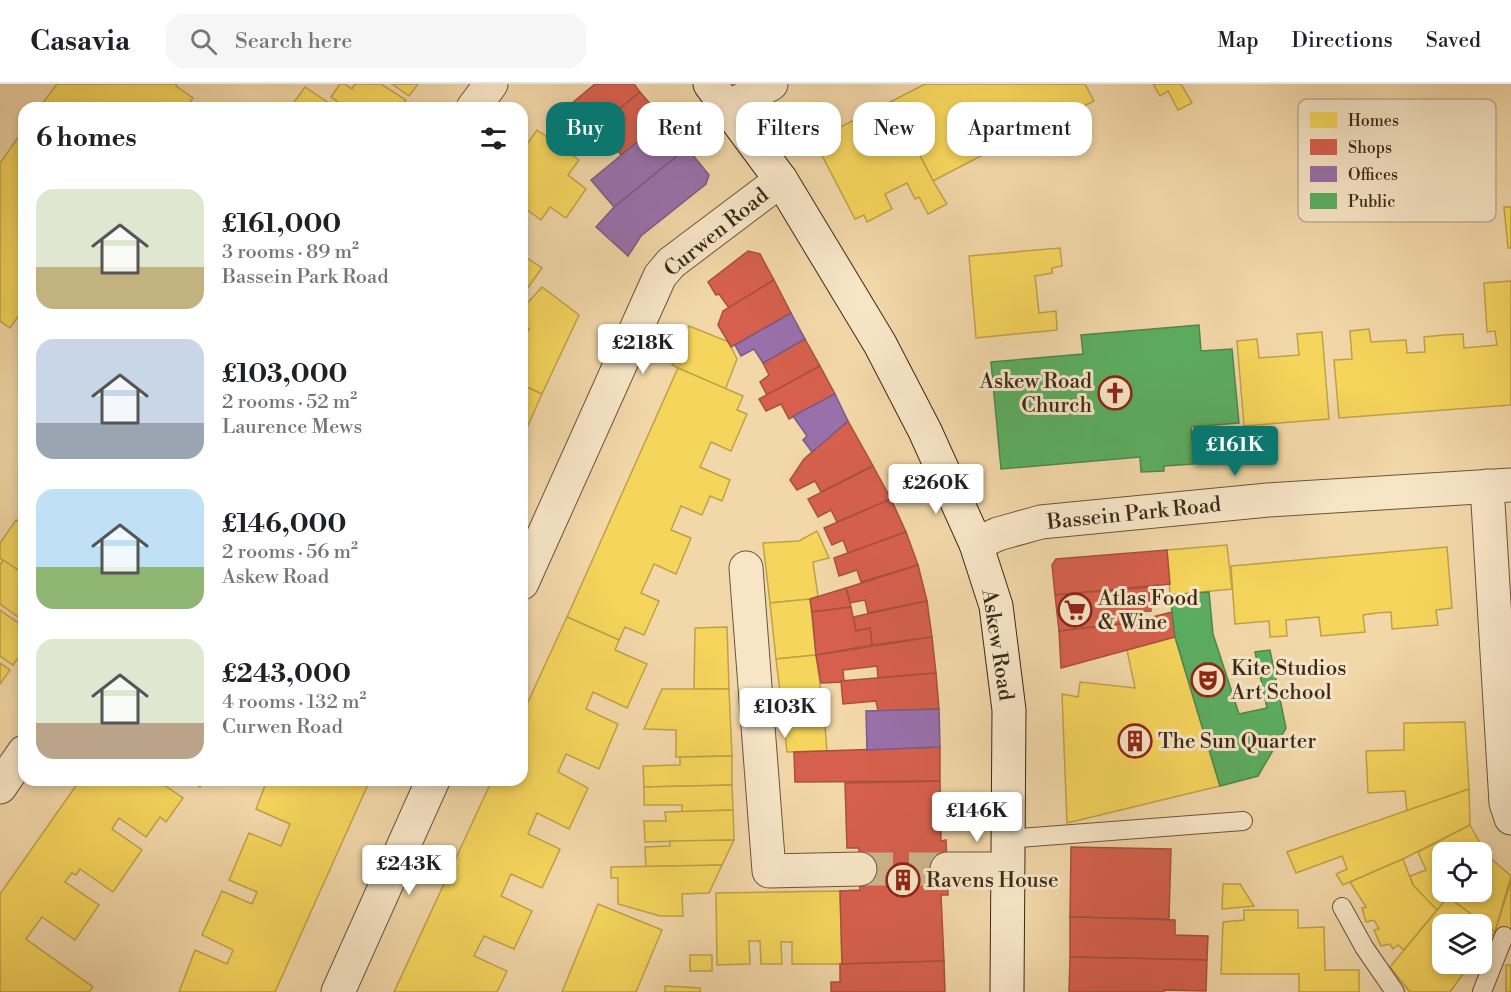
<!DOCTYPE html>
<meta charset="utf-8">
<style>
body{margin:0;font-family:"Libre Bodoni",serif;background:#f6f6f6;color:#202124;height:100vh;display:flex;flex-direction:column;font-size:22px;white-space:nowrap}
*{box-sizing:border-box;margin:0}
p{font-size:20px;color:#757577}
.icon{flex:none;width:33px;height:33px;fill:none;stroke:currentColor;stroke-width:2;stroke-linecap:round;stroke-linejoin:round}
.map{position:relative;flex:1;overflow:hidden}
.drawer{position:absolute;left:18px;top:18px;width:510px;height:684px;display:flex;flex-direction:column;background:#fff;border-radius:18px;box-shadow:0 3px 9px #0003}
.drawer>*{flex:none}
.banner{position:absolute;left:546px;top:18px;width:570px;height:54px;display:flex;gap:12px}
.controls{position:absolute;left:1432px;top:758px;display:grid;gap:12px}
.controls a{display:grid;place-items:center;width:60px;height:60px;border-radius:12px;background:#fff;box-shadow:0 3px 9px #0003;font-size:30px}
.price{position:absolute;translate:-50% -51px;padding:0 14px;border-radius:6px;background:#fff;color:#222;font-size:20px;line-height:39px;filter:drop-shadow(0 2px 3px #0008)}
.price::after{content:'';position:absolute;left:50%;top:36px;width:18px;height:14px;margin-left:-9px;background:inherit;clip-path:polygon(0 0,100% 0,50% 100%)}
.price.on{background:#0f766e;color:#fff}
ul{padding:0;list-style:none}
li{display:flex;align-items:center;gap:18px;height:150px;padding:0 18px}
li span{display:grid;place-items:center;flex:none;width:168px;height:120px;border-radius:18px;color:#555}
li>.icon{margin-inline-start:auto}
span .icon{width:72px;height:72px;fill:#fffc;stroke-width:1}
li b{font-size:26px}
h2{display:flex;justify-content:space-between;align-items:center;height:72px;padding:0 18px;font-size:26px}
.tag{padding:0 21px;border-radius:18px;background:#fff;box-shadow:0 3px 9px #0003;font-size:21px;line-height:54px}
.tag.on{background:#0f766e;color:#fff}
header{display:flex;align-items:center;gap:36px;box-sizing:border-box;height:84px;padding:0 30px;background:#fff;border-bottom:2px solid #e0e0e0}
header strong{font-size:28px}
nav{display:flex;gap:33px;margin-inline-start:auto;font-size:21px}
.search{width:420px;height:54px;background:#f6f6f6;display:flex;align-items:center;gap:15px;box-sizing:border-box;padding:0 21px;border-radius:18px;color:#757577;font-size:22px}
.map>svg:first-child{display:block}
.homes{fill:#f6d55c;stroke:#bea248;stroke-width:1.5}
.shops{fill:#d6604d;stroke:#a7503e;stroke-width:1.5}
.offices{fill:#9970ab;stroke:#7c5b80;stroke-width:1.5}
.public{fill:#5aae61;stroke:#50864c;stroke-width:1.5}
.lines{fill:none;stroke-linecap:round;stroke-linejoin:round}
.street-tunnel{stroke:#cdb48c;stroke-width:33;stroke-dasharray:33 16;stroke-linecap:butt}
.lane-casing{stroke:#68553e;stroke-width:20}
.street-casing{stroke:#68553e;stroke-width:35}
.secondary-casing{stroke:#3a2a1b;stroke-width:35}
.lane{stroke:#f7e5c6;stroke-width:18}
.street{stroke:#f7e5c6;stroke-width:33}
.secondary{stroke:#f7e5c6;stroke-width:33}
.labels{text-anchor:middle;stroke-width:6;stroke-linejoin:round;paint-order:stroke}
.street-label{font-size:21px;fill:#3a2a1b;stroke:#f7e5c6}
.poi-label{font-size:21px;fill:#3a2a1b;stroke:#f7e5c6;text-anchor:start}
.key{fill:#f7e5c6;stroke:#bead93;stroke-width:1.5}
.key-label{font-size:16px;fill:#3a2a1b}
</style>
<header>
<strong>Casavia</strong>
<div class="search"><svg class="icon" aria-label="search" viewBox="0 0 24 24"><circle cx="10" cy="10" r="6"/><path d="M15 15l6 6"/></svg>Search here</div>
<nav><a>Map</a><a>Directions</a><a>Saved</a></nav>
</header>
<div class="map">
<svg width="1511" height="908" viewBox="0 0 1511 908">
<rect width="100%" height="100%" fill="#f2d7a8"/>
<filter id="stains"><feTurbulence type="fractalNoise" baseFrequency=".00333" numOctaves="4"/><feColorMatrix values="0 0 0 0 .2 0 0 0 0 .09 0 0 0 0 .02 0 0 0 .5 -.17"/></filter>
<radialGradient id="worn" r=".72"><stop offset=".6" stop-color="#630" stop-opacity="0"/><stop offset="1" stop-color="#630" stop-opacity=".3"/></radialGradient>
<g class="homes">
<polygon points="57,0 177,0 176,2 193,14 186,24 39,24"/>
<polygon points="340,0 345,0 352,5 355,0 381,0 406,16 401,24 347,24 331,13"/>
<polygon points="392,0 418,0 409,12"/>
<polygon points="925,0 1085,0 1094,17 1034,48 1030,41 999,57 1002,61 933,97 892,17"/>
<polygon points="1153,0 1181,0 1192,19 1178,26 1168,7 1160,12"/>
<polygon points="305,3 332,21 329,24 290,24"/>
<polygon points="892,17 933,97 947,120 928,130 919,113 915,115 907,99 885,110 892,125 867,138 864,131 855,135 814,56"/>
<polygon points="24,45 24,224 10,244 0,237 0,79"/>
<polygon points="537,46 579,76 568,91 586,105 566,134 550,123 541,136 522,122 522,67"/>
<polygon points="1504,123 1511,123 1511,164 1508,164"/>
<polygon points="1060,164 1062,182 1052,184 1052,189 1035,192 1039,229 1056,227 1057,246 976,254 969,172"/>
<polygon points="524,172 542,184 522,212 522,174"/>
<polygon points="1511,197 1511,321 1339,334 1334,276 1352,275 1350,247 1369,245 1371,258 1406,256 1407,269 1425,268 1424,253 1444,251 1463,250 1464,264 1497,261 1495,247 1487,248 1484,199"/>
<polygon points="542,203 579,231 542,310 522,301 522,258 529,245 522,241 522,225"/>
<polygon points="689,242 729,258 731,263 737,275 725,306 672,281"/>
<polygon points="1322,248 1329,335 1244,342 1237,257 1257,255 1259,274 1299,271 1297,250"/>
<polygon points="678,284 743,312 737,326 747,330 731,367 711,358 700,383 730,396 722,417 710,412 702,431 681,422 671,446 691,454 676,490 654,480 641,509 659,517 644,551 625,543 619,556 567,533"/>
<polygon points="522,301 542,310 522,355"/>
<polygon points="16,436 24,441 23,490 0,474 0,459"/>
<polygon points="817,447 829,474 813,478 818,512 810,515 770,519 763,459 799,457"/>
<polygon points="1227,461 1232,505 1170,511 1167,466"/>
<polygon points="1447,463 1452,524 1436,526 1438,541 1392,545 1391,528 1377,529 1363,531 1365,548 1321,552 1319,533 1286,536 1287,552 1270,553 1269,537 1235,540 1231,482"/>
<polygon points="3,476 24,490 24,537 0,520 0,481"/>
<polygon points="810,515 816,571 776,575 770,519"/>
<polygon points="0,526 24,543 24,566 13,581 0,572"/>
<polygon points="567,533 619,556 615,566 647,580 627,624 593,608 586,625 618,640 599,685 566,670 558,688 588,704 569,745 537,729 528,750 560,765 542,804 511,790 501,812 532,827 514,865 484,852 474,872 507,887 497,908 394,908 492,696 522,696 522,631"/>
<polygon points="727,543 729,605 694,605 695,544"/>
<polygon points="1175,553 1220,702 1067,739 1062,610 1078,613 1080,598 1135,604 1127,566"/>
<polygon points="816,571 824,630 783,632 776,575"/>
<polygon points="0,579 10,586 0,600"/>
<polygon points="662,605 729,605 732,672 676,673 676,646 644,645"/>
<polygon points="824,630 827,667 787,668 783,632"/>
<polygon points="1465,638 1469,705 1407,727 1405,707 1368,709 1366,667 1404,666 1404,639"/>
<polygon points="732,672 732,701 644,703 643,682 680,681 680,673"/>
<polygon points="80,696 157,696 183,714 166,738 160,733 146,753 119,734 112,745 142,766 113,808 80,785 76,791 72,789 65,798 99,821 75,856 42,833 26,855 93,903 89,908 0,908 0,810"/>
<polygon points="190,696 206,696 200,703"/>
<polygon points="267,696 370,696 275,908 179,908 195,866 227,880 233,866 202,851 222,807 252,820 257,808 229,796 249,749 281,762 290,740 256,725"/>
<polygon points="732,701 733,726 682,728 682,721 644,721 644,703"/>
<polygon points="1469,705 1470,741 1403,775 1343,801 1336,790 1347,785 1342,772 1296,789 1287,768"/>
<polygon points="733,726 734,756 645,758 644,737 666,737 665,728"/>
<polygon points="1470,741 1487,771 1482,776 1482,768 1443,768 1443,807 1453,807 1437,826 1420,810 1413,801 1410,792 1426,786 1418,768"/>
<polygon points="734,756 722,781 646,783 645,763 670,762 670,757"/>
<polygon points="1487,771 1511,792 1495,848 1448,813 1453,807 1482,807 1482,776"/>
<polygon points="1403,775 1413,801 1437,826 1404,866 1398,861 1393,865 1390,860 1381,862 1374,846 1379,845 1374,836 1366,838 1362,824 1366,823 1350,798"/>
<polygon points="722,781 709,809 682,810 683,832 660,832 618,820 618,794 611,794 611,783"/>
<polygon points="1511,797 1511,855 1495,848"/>
<polygon points="1223,800 1240,800 1254,822 1222,825"/>
<polygon points="840,807 842,880 792,880 792,858 781,858 782,880 761,880 760,857 749,857 750,880 717,881 716,809"/>
<polygon points="1448,813 1495,848 1482,865 1482,840 1443,840 1443,879 1471,879 1450,908 1410,908 1390,883"/>
<polygon points="598,820 662,846 636,908 562,908"/>
<polygon points="1244,826 1298,826 1298,844 1324,843 1325,886 1359,886 1359,908 1299,908 1299,890 1221,890 1223,838 1244,836"/>
<rect x="690" y="871" width="22" height="16"/>
<rect x="1506" y="881" width="5" height="27"/>
<polygon points="665,902 700,904 700,908 665,908"/>
</g>
<g class="shops">
<polygon points="595,0 634,0 640,8 597,43 586,29 577,36 566,24"/>
<polygon points="640,8 664,36 621,71 597,43"/>
<polygon points="748,167 760,170 774,196 729,224 719,210 716,211 708,198"/>
<polygon points="774,196 791,229 731,263 718,241 723,227"/>
<polygon points="805,255 820,282 767,311 760,298 769,291 763,279"/>
<polygon points="820,282 835,310 789,335 781,320 766,327 759,315"/>
<polygon points="848,337 873,382 821,408 815,397 797,406 790,396 804,375"/>
<polygon points="873,382 891,415 837,438 831,426 818,433 808,415"/>
<polygon points="891,415 906,448 848,469 843,456 832,461 824,444"/>
<polygon points="906,448 918,481 861,498 857,486 839,492 834,474"/>
<polygon points="1167,466 1170,500 1055,511 1052,481 1056,475"/>
<polygon points="918,481 927,517 868,529 865,516 850,519 846,504"/>
<polygon points="1149,503 1151,527 1129,528 1129,539 1059,547 1055,511"/>
<polygon points="846,504 851,523 812,528 810,515"/>
<polygon points="927,517 932,553 872,561 870,544 856,547 853,533"/>
<polygon points="851,523 856,547 870,544 872,561 816,571 812,528"/>
<polygon points="1172,528 1175,553 1061,584 1059,547 1129,539"/>
<polygon points="932,553 936,589 878,594 877,582 843,586 844,598 821,599 816,571"/>
<polygon points="936,589 939,625 878,627 876,617 843,620 841,597"/>
<polygon points="940,663 940,697 795,698 794,668"/>
<polygon points="940,697 941,757 946,756 948,811 941,811 944,877 842,880 840,807 860,806 859,764 847,764 845,699"/>
<polygon points="1071,763 1171,765 1169,835 1070,833"/>
<polygon points="1070,833 1175,836 1175,851 1208,852 1207,876 1070,873"/>
<polygon points="1070,873 1207,876 1206,907 1164,906 1164,908 1069,908"/>
<polygon points="944,877 945,908 831,908 831,898 840,898 840,880"/>
</g>
<g class="offices">
<polygon points="664,36 687,64 614,123 591,96"/>
<polygon points="687,64 709,91 706,100 641,152 628,172 596,143 614,123"/>
<polygon points="791,229 805,255 763,279 754,265 741,272 735,261"/>
<polygon points="835,310 848,337 812,368 803,356 807,352 793,332"/>
<polygon points="939,625 940,663 867,666 866,627"/>
</g>
<g class="public">
<polygon points="1199,241 1201,267 1232,265 1239,339 1191,343 1194,380 1164,382 1164,387 1141,388 1140,373 1001,385 991,278 1083,270 1081,251"/>
<polygon points="1209,508 1213,550 1239,630 1267,624 1255,568 1270,566 1286,644 1258,692 1220,702 1175,553 1170,511"/>
</g>
<g class="lines">
<polyline class="street-tunnel" points="860,785 947,785"/>
<g class="lane-casing">
<g id="lane">
<polyline points="1007,755 1243,737"/>
<polyline points="1342,823 1364,863 1395,908"/>
<polyline points="1482,908 1504,852"/>
</g>
</g>
<g class="street-casing">
<g id="street">
<polyline points="729,23 771,0"/>
<polyline points="473,24 491,0"/>
<polyline points="1487,402 1506,719 1511,734"/>
<polyline points="976,460 998,450 1041,438 1268,416 1511,401"/>
<polyline points="746,484 769,787 860,785"/>
<polyline points="522,499 660,192 671,179 781,96"/>
<polyline points="0,703 24,668"/>
<polyline points="947,785 1007,785"/>
<polyline points="338,908 433,696"/>
</g>
</g>
<g class="secondary-casing">
<polyline id="secondary" points="710,0 781,96 880,260 925,347 976,460 996,522 1009,626 1007,908"/>
</g>
<use href="#lane" class="lane"/>
<use href="#street" class="street"/>
<use href="#secondary" class="secondary"/>
</g>
<defs>
<g id="church-ring" transform="scale(1.725)"><circle r="9.5" fill="#f7e5c6" stroke="#8f2418" stroke-width="1.5"/><path d="M-1.2-6h2.4v3.5h3.3v2.4h-3.3V6h-2.4V-.1h-3.3v-2.4h3.3Z" fill="#8f2418"/></g>
<g id="supermarket-ring" transform="scale(1.725)"><circle r="9.5" fill="#f7e5c6" stroke="#8f2418" stroke-width="1.5"/><path d="M-6-5.5h2.5l.6 2H6L4.5 2H-2.5L-4.4-4H-6ZM-1.5 3.2a1.3 1.3 0 1 0 .1 0ZM3 3.2a1.3 1.3 0 1 0 .1 0Z" fill="#8f2418"/></g>
<g id="theatre-ring" transform="scale(1.725)"><circle r="9.5" fill="#f7e5c6" stroke="#8f2418" stroke-width="1.5"/><path d="M-5-5.5Q0-4 5-5.5V0Q5 5 0 6Q-5 5-5 0ZM-3.3-2.5H-1v1.5H-3.3ZM1-2.5H3.3v1.5H1ZM-2.8 1Q0 5.5 2.8 1Z" fill="#8f2418"/></g>
<g id="building-ring" transform="scale(1.725)"><circle r="9.5" fill="#f7e5c6" stroke="#8f2418" stroke-width="1.5"/><path d="M-4-6H4V6H1V3H-1V6H-4ZM-2.5-4.3h1.7v1.8h-1.7ZM.8-4.3h1.7v1.8H.8ZM-2.5-1h1.7V.8h-1.7ZM.8-1h1.7V.8H.8Z" fill="#8f2418"/></g>
</defs>
<g fill-rule="evenodd">
<use href="#church-ring" x="1115" y="309"/>
<use href="#supermarket-ring" x="1075" y="526"/>
<use href="#theatre-ring" x="1208" y="596"/>
<use href="#building-ring" x="1135" y="657"/>
<use href="#building-ring" x="903" y="796"/>
</g>
<g class="labels">
<g class="street-label">
<text transform="translate(716 148) rotate(-39)" y="7">Curwen Road</text>
<text transform="translate(1134 429) rotate(-6)" y="7">Bassein Park Road</text>
<text transform="translate(998 561) rotate(81)" y="7">Askew Road</text>
</g>
<g class="poi-label">
<text x="1092" y="304" text-anchor="end">Askew Road<tspan x="1092" dy="24">Church</tspan></text>
<text x="1098" y="521">Atlas Food<tspan x="1098" dy="24">&amp; Wine</tspan></text>
<text x="1231" y="591">Kite Studios<tspan x="1231" dy="24">Art School</tspan></text>
<text x="1158" y="664">The Sun Quarter</text>
<text x="926" y="803">Ravens House</text>
</g>
</g>
<rect x="1298" y="15" width="198" height="123" rx="9" class="key"/>
<rect x="1310" y="28" width="27" height="16" fill="#f6d55c"/>
<rect x="1310" y="55" width="27" height="16" fill="#d6604d"/>
<rect x="1310" y="82" width="27" height="16" fill="#9970ab"/>
<rect x="1310" y="109" width="27" height="16" fill="#5aae61"/>
<g class="key-label">
<text x="1348" y="42">Homes</text>
<text x="1348" y="69">Shops</text>
<text x="1348" y="96">Offices</text>
<text x="1348" y="123">Public</text>
</g>
<rect width="100%" height="100%" filter="url(#stains)"/>
<rect width="100%" height="100%" fill="url(#worn)"/>
</svg>
<div class="controls">
<a><svg class="icon" aria-label="locate" viewBox="0 0 24 24"><circle cx="12" cy="12" r="6"/><path d="M12 2v4M12 18v4M2 12h4M18 12h4"/></svg></a>
<a><svg class="icon" aria-label="layers" viewBox="0 0 24 24"><path d="M12 4l9 5-9 5-9-5zM3 14l9 5 9-5"/></svg></a>
</div>
<b class="price" style="left:643px;top:291px">£218K</b>
<b class="price on" style="left:1235px;top:393px">£161K</b>
<b class="price" style="left:936px;top:431px">£260K</b>
<b class="price" style="left:785px;top:655px">£103K</b>
<b class="price" style="left:977px;top:759px">£146K</b>
<b class="price" style="left:409px;top:812px">£243K</b>
<div class="banner">
<a class="tag on">Buy</a>
<a class="tag">Rent</a>
<a class="tag">Filters</a>
<a class="tag">New</a>
<a class="tag">Apartment</a>
</div>
<section class="drawer">
<h2>6 homes<svg class="icon" aria-label="filters" viewBox="0 0 24 24"><path d="M4 7h16M4 17h16"/><circle cx="9" cy="7" r="2"/><circle cx="15" cy="17" r="2"/></svg></h2>
<ul>
<li><span style="background:linear-gradient(#dfe7d0 65%,#c2b280 0)"><svg class="icon" aria-label="home" viewBox="0 0 24 24"><path d="M3 11l9-7 9 7M6 9v11h12V9"/></svg></span><div><b>£161,000</b><p>3 rooms · 89 m²</p><p>Bassein Park Road</p></div></li>
<li><span style="background:linear-gradient(#c9d6e8 70%,#9aa5b1 0)"><svg class="icon" aria-label="home" viewBox="0 0 24 24"><path d="M3 11l9-7 9 7M6 9v11h12V9"/></svg></span><div><b>£103,000</b><p>2 rooms · 52 m²</p><p>Laurence Mews</p></div></li>
<li><span style="background:linear-gradient(#bfe0f5 65%,#8fb573 0)"><svg class="icon" aria-label="home" viewBox="0 0 24 24"><path d="M3 11l9-7 9 7M6 9v11h12V9"/></svg></span><div><b>£146,000</b><p>2 rooms · 56 m²</p><p>Askew Road</p></div></li>
<li><span style="background:linear-gradient(#dfe7d0 70%,#b9a48a 0)"><svg class="icon" aria-label="home" viewBox="0 0 24 24"><path d="M3 11l9-7 9 7M6 9v11h12V9"/></svg></span><div><b>£243,000</b><p>4 rooms · 132 m²</p><p>Curwen Road</p></div></li>
</ul>
</section>
</div>
